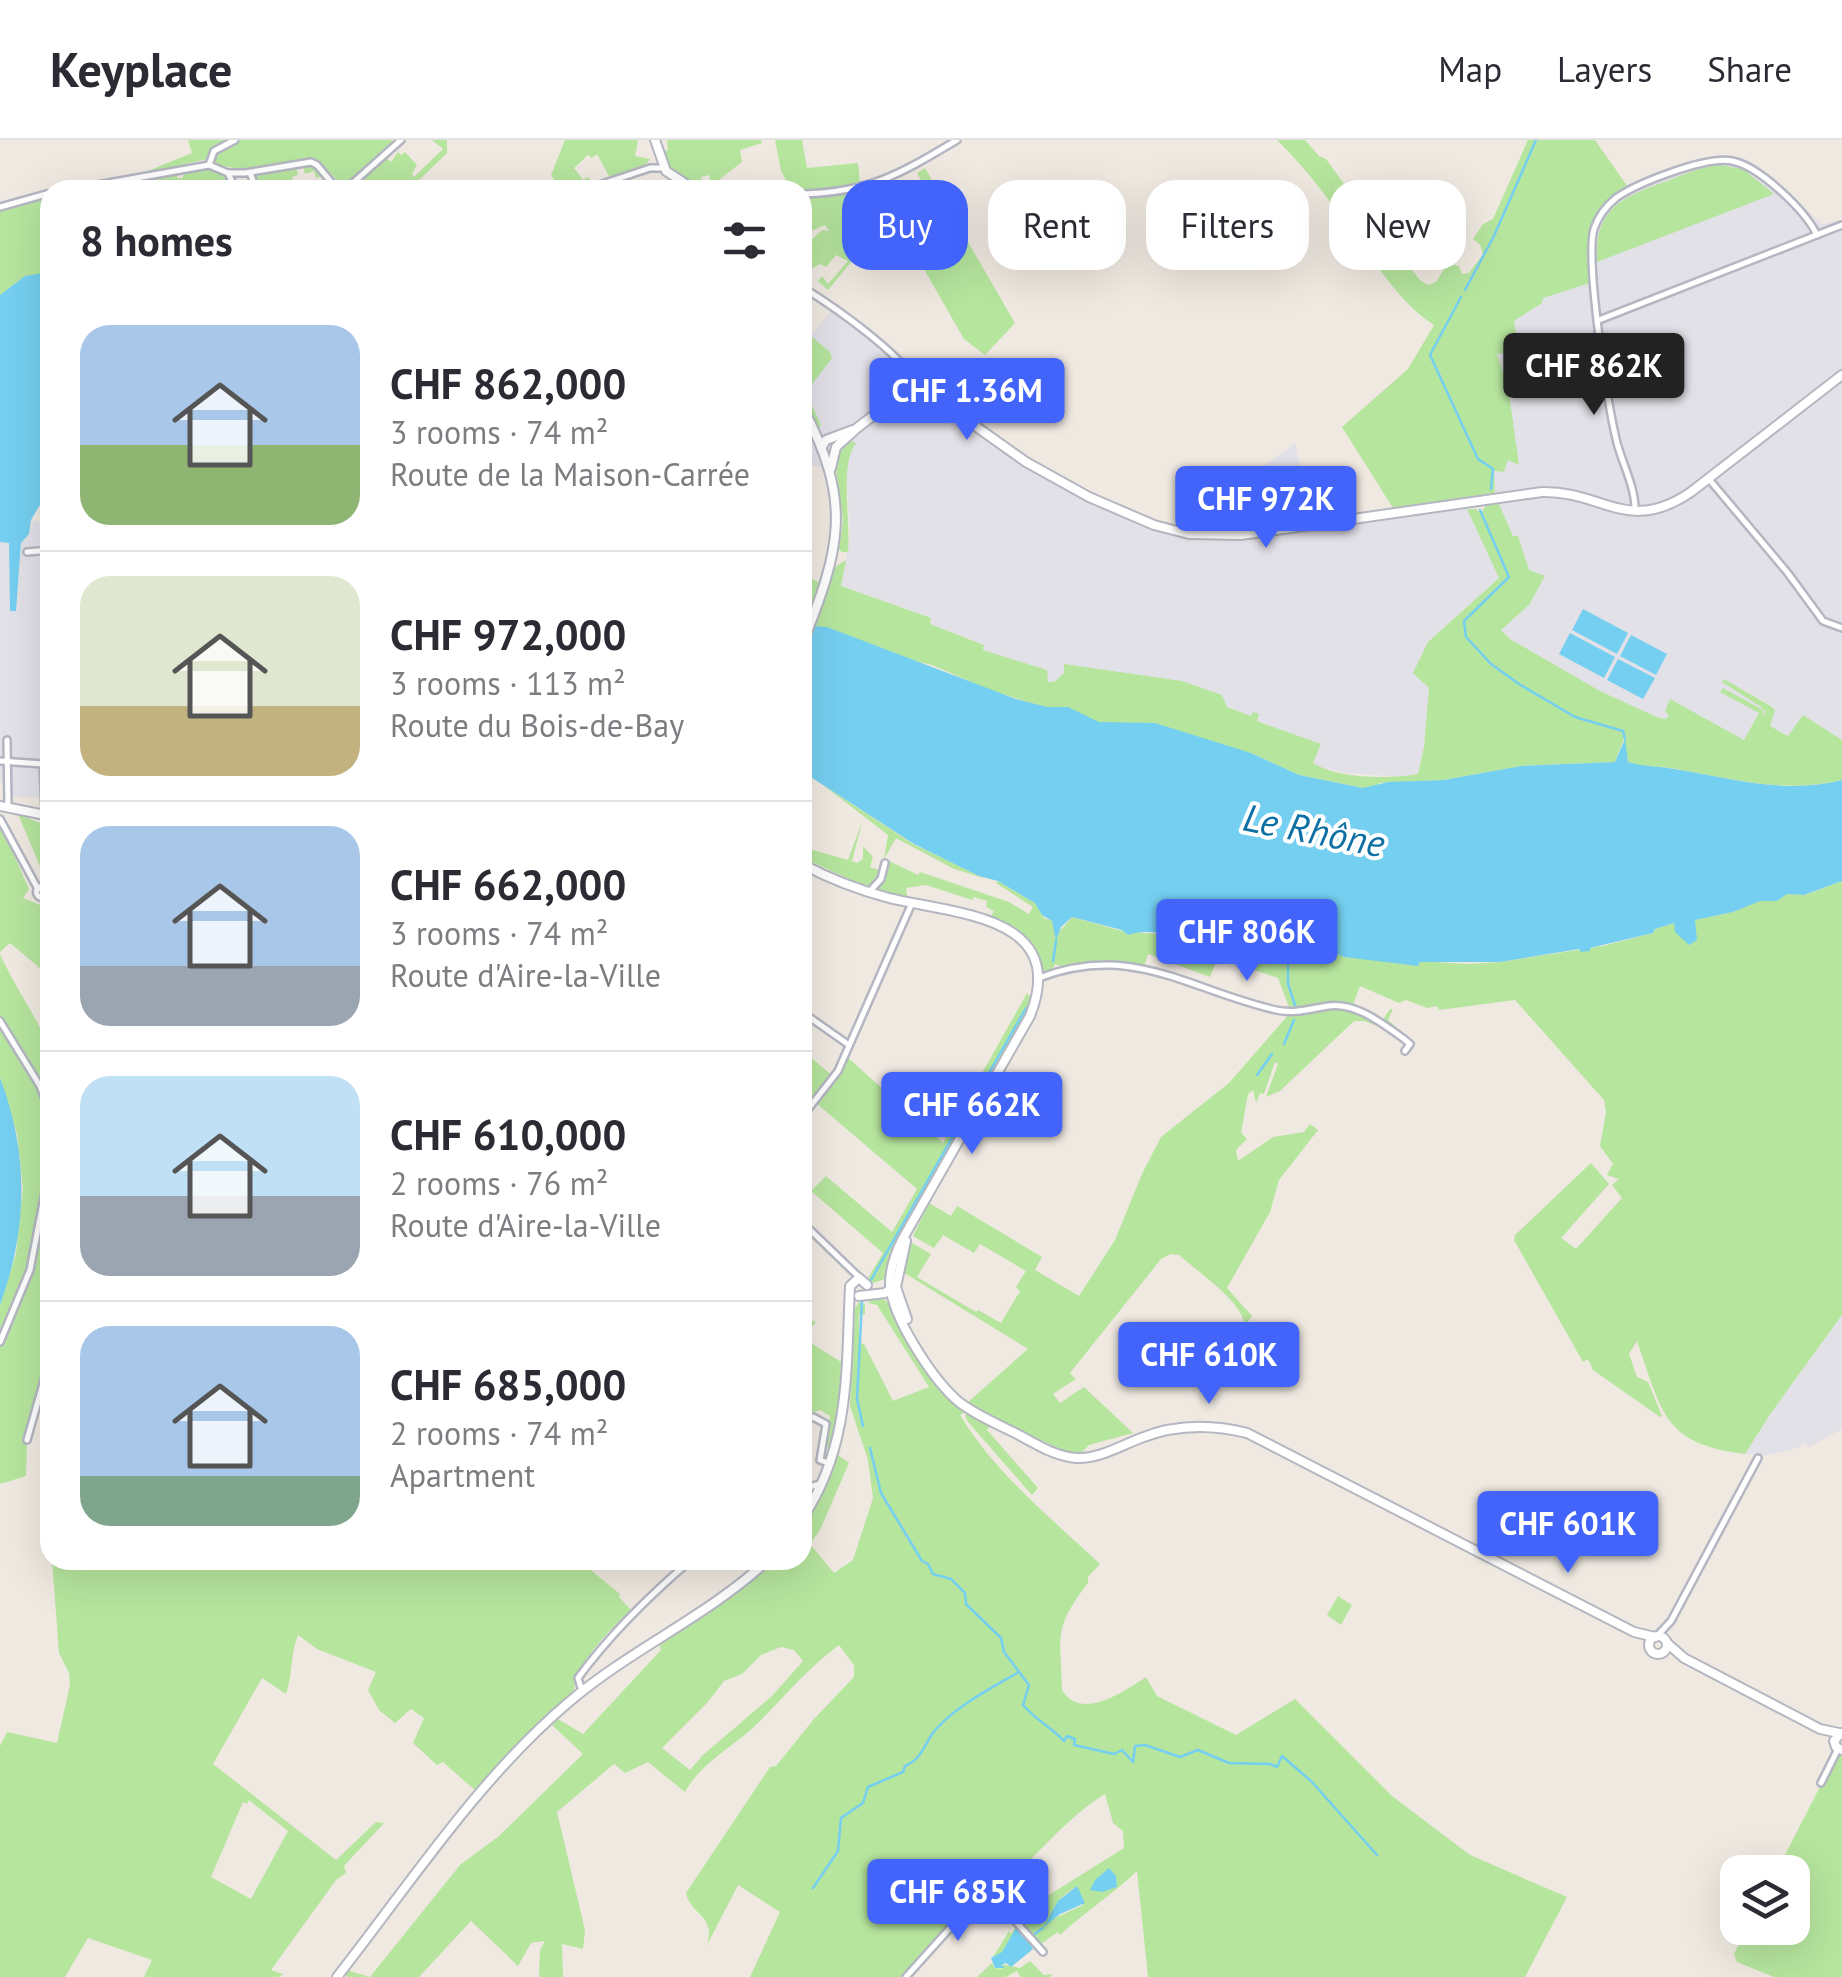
<!DOCTYPE html>
<meta charset="utf-8">
<style>
body{margin:0;font-family:"PT Sans",sans-serif;background:#f7f7f7;color:#2b2b33;height:100vh;display:flex;flex-direction:column;font-size:38px;white-space:nowrap}
*{box-sizing:border-box;margin:0}
p{font-size:32px;color:#7c7c81}
.icon{flex:none;width:55px;height:55px;fill:none;stroke:currentColor;stroke-width:2;stroke-linecap:round;stroke-linejoin:round}
.map{position:relative;flex:1;overflow:hidden}
.drawer{position:absolute;left:40px;top:40px;width:772px;height:1390px;display:flex;flex-direction:column;background:#fff;border-radius:30px;box-shadow:0 10px 40px #0002}
.drawer>*{flex:none}
.hud{position:absolute;left:842px;top:40px;width:848px;height:90px;display:flex;gap:20px}
.tools{position:absolute;left:1720px;top:1715px;display:grid;gap:20px}
.tools a{display:grid;place-items:center;width:90px;height:90px;border-radius:20px;background:#fff;box-shadow:0 10px 40px #0002;font-size:50px}
.price{position:absolute;translate:-50% -85px;padding:0 22px;border-radius:10px;background:#4264fb;color:#fff;font-size:32px;line-height:65px;filter:drop-shadow(0 2px 5px #0008)}
.price::after{content:'';position:absolute;left:50%;top:60px;width:30px;height:22px;margin-left:-15px;background:inherit;clip-path:polygon(0 0,100% 0,50% 100%)}
.price.active{background:#222;color:#fff}
ul{padding:0;list-style:none}
li{display:flex;align-items:center;gap:30px;height:250px;padding:0 40px}
li+li{border-top:2px solid #e1e1e2}
li span{display:grid;place-items:center;flex:none;width:280px;height:200px;border-radius:30px;color:#555}
li>.icon{margin-inline-start:auto}
span .icon{width:120px;height:120px;fill:#fffc;stroke-width:1}
li b{font-size:42px}
h2{display:flex;justify-content:space-between;align-items:center;height:120px;padding:0 40px;font-size:42px}
.tag{padding:0 35px;border-radius:30px;background:#fff;box-shadow:0 10px 40px #0002;font-size:35px;line-height:90px}
.tag.active{background:#4264fb;color:#fff}
header{display:flex;align-items:center;gap:60px;box-sizing:border-box;height:140px;padding:0 50px;background:#fff;border-bottom:2px solid #e1e1e2}
header strong{font-size:48px}
nav{display:flex;gap:55px;margin-inline-start:auto;font-size:35px}
.map>svg:first-child{display:block}
.industrial{fill:#e3e1e8}
.green{fill:#b6e59e;fill-rule:evenodd}
.water{fill:#75cff0}
.lines{fill:none;stroke-linecap:round;stroke-linejoin:round}
.stream{stroke:#75cff0;stroke-width:2.5}
.street-casing{stroke:#b4b7c1;stroke-width:10}
.secondary-casing{stroke:#b4b7c1;stroke-width:12}
.street{stroke:#fff;stroke-width:5}
.secondary{stroke:#fff;stroke-width:8}
.labels{text-anchor:middle;stroke-width:8;stroke-linejoin:round;paint-order:stroke}
.water-label{font-size:38px;font-style:italic;fill:#0d6fa3;stroke:#fff}
</style>
<header>
<strong>Keyplace</strong>
<nav><a>Map</a><a>Layers</a><a>Share</a></nav>
</header>
<div class="map">
<svg width="1842" height="1837" viewBox="0 0 1842 1837">
<rect width="100%" height="100%" fill="#efe9e1"/>
<g class="industrial">
<polygon points="1720,15 1742,18 1759,27 1822,84 1842,80 1842,600 1788,596 1770,586 1774,570 1769,564 1733,544 1767,572 1749,603 1669,576 1666,579 1659,578 1600,551 1510,499 1501,490 1529,465 1544,437 1529,430 1497,362 1467,368 1499,438 1428,502 1429,548 1424,607 1418,634 1403,637 1346,633 1317,627 1313,623 1320,604 1257,581 1259,575 1251,576 1227,567 1182,541 1065,525 1064,533 1054,542 1047,542 1047,530 982,510 983,504 929,484 931,478 841,446 850,395 846,320 855,303 835,322 836,331 803,323 802,297 812,299 821,285 806,252 829,211 811,196 836,165 868,187 935,252 1021,315 1100,358 1175,387 1195,390 1200,384 1217,378 1209,360 1238,345 1295,303 1301,327 1284,350 1306,380 1494,353 1494,331 1504,332 1508,320 1518,325 1508,246 1497,213 1514,181 1542,163 1542,158 1588,117 1592,81 1612,56 1698,19"/>
<polygon points="34,380 50,389 50,657 11,657 10,652 5,651 5,644 0,643 0,402 9,403 10,470 16,470 21,403 29,394"/>
<polygon points="1842,1175 1842,1289 1808,1308 1804,1303 1798,1308 1768,1315 1745,1314 1771,1273"/>
</g>
<g class="green">
<polygon points="188,0 225,0 211,9 207,19 138,35 192,13"/>
<path d="M240,0h151l2,2 -45,41 -7,1 -24,-25c-38,-1 -66,19 -102,4l-1,-7 4,-6z"/>
<polygon points="432,0 447,0 447,13 416,43 404,46 401,50 350,50 385,17 391,22 398,12 401,15 405,12 417,25 412,34 414,37 443,9"/>
<path d="M565,0h73l-3,16 15,3c-7,13 -26,15 -40,19l-13,-24 -5,4 -4,-3 -14,13 9,12 5,-3 5,7 -15,6h-17l-10,-15z"/>
<path d="M667,0h94l1,3 -22,7 2,12 -22,17 7,10 5,1h-14l-1,-8 -6,2 -2,-9 -8,2 4,13c-22,-10 -34,-16 -43,-38l6,-2z"/>
<polygon points="775,0 802,0 807,28 858,23 860,43 828,50 791,50 781,31"/>
<path d="M1277,0h28l14,16 7,3 57,79 3,-1 34,43 8,5 8,-3c7,-10 9,-20 23,-16l3,8 7,-1 14,-19 -3,-9 -7,-6 10,-15 10,-5 35,-79h67l33,47c-44,23 -42,52 -38,96l-47,15 -1,5 -28,18 5,30 -22,3 11,32 11,79 -11,-5 -4,12 -10,-1 1,22 -102,15 -51,-81 66,-58 26,-44c-31,-20 -51,-51 -73,-81 -26,-36 -52,-73 -84,-104z"/>
<polygon points="303,23 312,25 322,36 316,38 314,31 305,34 303,25 296,27 298,35 292,37 293,40 277,43 278,50 259,50 253,34 282,27 284,31"/>
<path d="M1720,25l23,4 31,25 -177,68c-3,-54 25,-65 70,-81 17,-7 34,-14 53,-16z"/>
<polygon points="206,27 225,35 233,50 81,50 177,33 177,38 183,38 184,30"/>
<polygon points="925,28 1015,183 985,215 964,199 920,122 924,122 926,106 933,106 936,110 955,99 917,33"/>
<polygon points="855,53 859,60 852,69 861,81 876,70 879,73 850,101 861,110 828,150 818,141 822,136 828,144 848,121 836,115 826,127 820,124 803,133 809,126 803,119 803,98 806,105 822,90 829,91 825,85 804,94 803,58"/>
<polygon points="50,55 50,128 43,134 25,136 0,155 0,69"/>
<polygon points="803,185 809,190 805,195 809,199 811,196 830,212 832,218 806,252 821,285 819,288 803,259"/>
<path d="M851,301l5,2c-17,23 -5,78 -8,109h-6l-3,-3 4,-29 -8,-58 2,-9z"/>
<path d="M1498,362l15,34h5l11,34 16,6 -16,29 -28,25 9,9 90,52 59,27 7,1 3,-3 -4,-5 5,-12 74,41 15,-27 -39,-21 3,-4 40,22v7l2,-6 -4,-4 -39,-25 2,-3 45,26 6,5 -5,16 18,10 15,-21 39,25v40c-57,14 -109,-1 -166,-11 -16,-3 -32,-1 -48,-7l-4,-23 -9,23 -94,4 -77,14 -65,3 -6,7 -74,-15 -48,-22 -120,-17 -146,-48 -53,-23 -30,-7 -75,-31 -13,1 21,-61 11,-7 -5,26 90,32 -1,6 54,21 -1,5 64,20 1,12h6l10,-9v-9l118,17 40,14 5,12 24,9 2,-4 6,2 -2,7 64,23 -8,19c25,16 76,16 105,11l6,-27 5,-59 -16,-15 15,-31 71,-64 -32,-69h9l5,4 6,-9z"/>
<polygon points="802,434 822,444 805,486 803,485"/>
<polygon points="823,645 913,704 987,739 954,729 896,698 884,719 888,695"/>
<polygon points="18,674 50,687 50,743 41,739 42,731"/>
<path d="M863,679l-11,42 5,2 6,-4v-13l10,11 -3,10 15,5 4,-11 29,14 2,-3 89,30 20,12 4,-7 -37,-24 2,-2 37,22 9,15 8,3 6,12 14,-16 54,15 34,2 45,10 59,1 35,7h34l11,5 125,7 31,-2 103,-16 50,-13 2,-4 19,-6 2,4 18,-3 1,-4 38,-8 26,-11h18l10,-7 18,1 37,-14v434l-71,98 -26,41c-83,-10 -83,-43 -108,-113l-8,13 8,23 11,5 14,34 -2,1 -67,-47 -5,-11 -5,3 -69,-122 1,-5 76,-72 18,21 -48,54 15,11 46,-51 -10,-13 7,-6 -12,-4 6,-11 -13,-18 6,-34 -2,-12 -89,-100 -76,10 -2,-4 -10,2 -21,-8 -7,3 -39,-17 -7,19 29,16 8,-12h3l-5,11 17,15c-29,-13 -54,-37 -88,-28l-1,4c30,-5 49,5 74,20l-26,-10h-10l-74,70 -14,6 12,-33 -3,-2 -11,32 -4,-1 -4,10 -3,-13 -5,4 -7,39 6,6 -11,11 2,11 35,-24 31,-5 6,-8 8,6 -39,50 -9,32 -43,76 25,28 -7,10c-2,-24 -48,-55 -66,-71l-8,-1 -10,5 -91,114 6,6 -23,15 7,9 24,-16 49,46 -44,12 -8,8 -14,-1 -88,-40 -12,-9 61,-54 -127,-78 11,-28 19,11 -14,23 59,35 2,-2 23,13 19,-32 -4,-4 10,-16 -46,-27 -6,9 -31,-18 -9,13 -21,-12 16,-33 22,13 6,-10 85,51 -7,13 44,26 36,-56 27,-66 19,-37 68,-54 62,-71 -13,-34 -60,-20 -8,19 -62,-23 -4,12c-26,-4 -70,7 -89,-2l-3,7 -9,2c-16,-59 -63,-60 -115,-71l63,14 3,-5 -8,-4 1,-6 -13,-4 -2,3 -46,-15 -20,3 1,9 -30,-7 3,-8 -3,-1 -8,4 -9,-1 -57,-26 -1,-11 46,13z"/>
<polygon points="0,684 29,749 23,758 50,769 50,873 47,841 41,829 10,803 0,812"/>
<path d="M0,814c15,34 37,62 50,96v309l-23,81 -1,36 -26,8v-179l16,-51 7,-66 -6,-54 -17,-56z"/>
<polygon points="1027,853 1032,859 1027,875 885,1139 873,1143 868,1138 883,1113 811,1051 826,1036 892,1092 917,1049 816,963 846,916 943,1003"/>
<polygon points="804,912 833,936 803,974 802,914"/>
<path d="M873,1157l12,3 6,6 18,33 58,72 -7,4c34,57 92,104 140,149l-12,13v6c-36,47 -27,52 -26,107 19,32 63,1 84,-13l11,19 79,39 59,-36 97,97 78,59 97,42 -42,80h-377l-11,-106c-24,23 -52,41 -77,64l-2,-3 -20,14 -8,-9 -37,20 16,-26 2,3 4,-6 -3,-7 -6,1 -14,-20 -12,-1 -31,25 -45,51h-154l30,-65 -42,-27 -31,60c9,-31 -16,-29 -21,-52l84,-126 6,-1 38,-47 40,-42v-12l-15,-20c-31,23 -54,51 -80,77 -25,25 -58,40 -74,70l-37,-30 -23,11 -11,-9 -57,48 28,118 -2,19 -21,-5 1,33h-24l1,-27 5,-9 -14,2 -13,23 -47,-45 -52,56h-71l-5,-3 4,-4 23,7 90,-112 39,-29 84,-82 -31,-29 6,-6 25,15 78,-84 -2,-7 77,-50 39,-33h27l1,-35 19,-30 16,-40 11,8 -29,67 -10,14 24,29 19,-13 20,-62 -5,-38 -18,-54 5,-98 4,-6 6,3v9l-6,1v28l5,1 29,57 36,-14 -52,-82 -9,-2zM781,1507l13,3 9,11 -31,35 -69,59 -13,15 -28,-22 45,-45 17,-22 18,-7 19,-19zM1105,1654l8,29 10,8 1,17 -110,69 -19,-25c38,-30 70,-74 110,-98zM1077,1746l6,19 -30,14c0,-17 10,-24 24,-33z"/>
<path d="M803,1176l13,6 -13,16 38,24c-2,36 0,65 -19,97l8,-43 -10,-6 -17,6z"/>
<polygon points="968,1272 991,1284 987,1290 1038,1348 1032,1355 968,1282 965,1276"/>
<path d="M52,1420h543l-3,11 28,23 -1,3 12,13c-19,18 -57,54 -57,81l-49,46 -48,55 -34,-30 -6,3 -24,-22 11,-25 -13,-9 -16,14 -16,-13 -11,-20 8,-18 -59,-23 -19,-14c-8,20 -5,40 -12,59l-24,-16 -49,86 123,96 40,-38 8,1 -40,43 2,7 -10,7 -65,90 12,4 -4,3h-135l8,-17 -64,-22 -23,39h-65v-231l7,-14 50,11 13,-58 -1,-12 -10,-20zM249,1660l39,31 -37,68 -40,-22 32,-75 4,2z"/>
<polygon points="1338,1456 1352,1465 1341,1485 1327,1475"/>
<polygon points="1842,1614 1842,1837 1774,1837 1737,1822 1734,1814 1747,1788 1792,1788 1792,1732 1776,1732 1835,1618"/>
<polygon points="1030,1821 1044,1835 1053,1834 1050,1837 1021,1837 1017,1831 1006,1837 977,1837 992,1823 995,1828 1002,1829 1001,1824 1020,1828"/>
</g>
<g class="water">
<polygon points="50,128 50,348 31,380 29,394 21,403 16,471 10,471 9,403 0,402 0,155 25,136 43,133"/>
<polygon points="1583,469 1628,493 1617,514 1572,490"/>
<path d="M802,485l25,2 189,72 31,8h21l31,15 56,1 96,30 48,22 64,13 25,-6 56,-2 77,-14 94,-4 10,-23 3,23c16,5 30,4 46,7 58,9 110,26 168,11v101l-38,14 -17,-1 -10,7h-17l-27,11 -38,8 2,20 -8,5 -14,-13 -1,-9 -19,6 -2,4 -63,15v3l-9,1 -2,-3 -79,13h-80l-2,4 -74,-9c-16,-8 -40,-6 -56,1l-7,-10 -72,-5 -7,4c-20,-10 -52,-20 -74,-12l-6,-5 -50,-13 -11,10 -5,14 -4,-20 -10,-6 -7,-12 -37,-22 -19,-5 -65,-32 -111,-72z"/>
<polygon points="1570,493 1615,517 1604,538 1559,514"/>
<polygon points="1631,495 1667,514 1656,535 1620,516"/>
<polygon points="1618,519 1655,538 1643,559 1607,540"/>
<path d="M0,938c29,76 28,150 0,227z"/>
<polygon points="1109,1728 1116,1736 1117,1747 1102,1752 1090,1750 1095,1740"/>
<polygon points="1077,1746 1085,1763 1060,1774 1043,1788 1058,1761"/>
<polygon points="1016,1788 1022,1796 1030,1798 1029,1802 1033,1809 1011,1827 1006,1823 1001,1825 1005,1828 995,1828 991,1818 1002,1812"/>
</g>
<g class="lines">
<g class="stream">
<polyline points="1465,150 1494,96 1536,0"/>
<polyline points="1461,157 1430,215 1478,319 1493,329 1491,349"/>
<polyline points="1480,370 1509,437 1464,481 1466,497 1491,524 1519,544 1575,577 1623,591 1625,599"/>
<polyline points="41,372 50,359"/>
<polyline points="45,796 50,798"/>
<polyline points="1288,818 1288,844 1296,868"/>
<polyline points="1053,821 1056,801"/>
<polyline points="1284,904 1294,880"/>
<polyline points="1257,935 1272,914"/>
<polyline points="871,1140 1026,868"/>
<polyline points="862,1161 857,1259 863,1286"/>
<path d="M870,1308l11,45 41,68 6,3 5,10 18,5 14,14 1,11 35,34 3,14 25,33 -6,20c14,16 28,22 41,36l3,-5 8,3 -1,6 40,9 8,-4 11,12 2,-16 10,-1 35,12 18,-7 31,13 41,1 7,3 5,-11 29,25 66,74"/>
<path d="M813,1748l25,-37 3,-33 22,-15 5,-16 35,-15 2,-6c18,-7 19,-23 31,-37 21,-23 53,-40 81,-56"/>
<polyline points="1032,1796 1043,1788"/>
</g>
<g class="street-casing">
<g id="street">
<polyline points="235,0 214,11 209,25 228,33 236,50"/>
<polyline points="228,33 245,33 311,22 317,25 338,50"/>
<polyline points="250,33 257,50"/>
<polyline points="69,50 209,25"/>
<polyline points="345,50 401,0"/>
<polyline points="584,50 650,28 664,28"/>
<path d="M802,54c69,-2 98,-20 155,-54"/>
<polyline points="0,67 50,53"/>
<path d="M802,147c31,19 113,75 121,109"/>
<polyline points="1599,180 1842,85"/>
<polyline points="1708,338 1787,432 1823,481 1842,488"/>
<path d="M1635,369c0,-22 -12,-44 -18,-66 -9,-37 -32,-182 -23,-214 4,-12 12,-23 22,-31 21,-15 90,-42 116,-37 27,5 73,49 85,74"/>
<polyline points="27,412 50,410"/>
<polyline points="7,600 8,666"/>
<polyline points="0,621 43,624 50,628"/>
<polyline points="43,624 45,674 50,671"/>
<polyline points="0,679 38,749"/>
<circle cx="42" cy="752" r="5.5"/>
<polyline points="869,752 881,739 885,723"/>
<path d="M1039,838c93,-36 150,12 237,32 19,4 33,-1 52,-4 28,-4 55,18 76,33l6,5 -5,7"/>
<polyline points="802,872 849,905"/>
<polyline points="0,881 40,946 50,972"/>
<polyline points="802,977 838,931 912,763"/>
<polyline points="802,1082 861,1139"/>
<polyline points="0,1202 30,1130 50,1026"/>
<polyline points="802,1282 813,1277 826,1284 820,1320 828,1323"/>
<polyline points="27,1300 50,1219"/>
<polyline points="802,1349 820,1344"/>
<polyline points="1657,1496 1671,1481 1758,1318"/>
<path d="M582,1551l-4,-13c33,-45 71,-82 113,-118"/>
<polyline points="1821,1643 1838,1609"/>
<polyline points="906,1837 951,1787 988,1759 1000,1764 1043,1812"/>
</g>
</g>
<g class="secondary-casing">
<g id="secondary">
<polyline points="655,0 666,31 695,50"/>
<path d="M802,266c51,97 39,141 0,239"/>
<polyline points="823,305 826,300 853,290"/>
<path d="M831,328l5,-21 21,-19 34,-26 25,-7 30,10 80,57 63,35 65,28 35,9 52,1 301,-43c62,-1 86,43 149,0l151,-117"/>
<polyline points="0,666 50,676"/>
<path d="M802,724c28,15 57,26 87,34 65,16 181,17 141,118l-128,224c-7,14 -12,29 -12,44 2,34 44,97 69,118 18,14 41,23 60,33 18,10 36,21 57,23 23,1 44,-12 65,-20 35,-14 70,-14 106,-5l387,199 21,5"/>
<polyline points="906,1101 896,1147 907,1179"/>
<polyline points="859,1156 885,1153 892,1148"/>
<path d="M802,1379c49,-73 44,-150 48,-233l9,-8 8,7"/>
<circle cx="1658" cy="1505" r="9"/>
<polyline points="1667,1503 1684,1518 1820,1589 1839,1593"/>
<polyline points="1841,1593 1834,1601 1836,1607 1842,1610"/>
<path d="M337,1837c73,-93 141,-198 232,-275 62,-53 139,-86 199,-142"/>
</g>
</g>
<use href="#street" class="street"/>
<use href="#secondary" class="secondary"/>
</g>
<g class="labels">
<g class="water-label">
<text transform="translate(1314 691) rotate(11)" y="13">Le Rhône</text>
</g>
</g>
</svg>
<div class="tools">
<a><svg class="icon" aria-label="layers" viewBox="0 0 24 24"><path d="M12 4l9 5-9 5-9-5zM3 14l9 5 9-5"/></svg></a>
</div>
<b class="price active" style="left:1594px;top:278px">CHF 862K</b>
<b class="price" style="left:967px;top:303px">CHF 1.36M</b>
<b class="price" style="left:1266px;top:411px">CHF 972K</b>
<b class="price" style="left:1247px;top:844px">CHF 806K</b>
<b class="price" style="left:972px;top:1017px">CHF 662K</b>
<b class="price" style="left:1209px;top:1267px">CHF 610K</b>
<b class="price" style="left:1568px;top:1436px">CHF 601K</b>
<b class="price" style="left:958px;top:1804px">CHF 685K</b>
<div class="hud">
<a class="tag active">Buy</a>
<a class="tag">Rent</a>
<a class="tag">Filters</a>
<a class="tag">New</a>
</div>
<section class="drawer">
<h2>8 homes<svg class="icon" aria-label="filters" viewBox="0 0 24 24"><path d="M4 7h16M4 17h16"/><circle cx="9" cy="7" r="2"/><circle cx="15" cy="17" r="2"/></svg></h2>
<ul>
<li><span style="background:linear-gradient(#a9c7e8 60%,#8fb573 0)"><svg class="icon" aria-label="home" viewBox="0 0 24 24"><path d="M3 11l9-7 9 7M6 9v11h12V9"/></svg></span><div><b>CHF 862,000</b><p>3 rooms · 74 m²</p><p>Route de la Maison-Carrée</p></div></li>
<li><span style="background:linear-gradient(#dfe7d0 65%,#c2b280 0)"><svg class="icon" aria-label="home" viewBox="0 0 24 24"><path d="M3 11l9-7 9 7M6 9v11h12V9"/></svg></span><div><b>CHF 972,000</b><p>3 rooms · 113 m²</p><p>Route du Bois-de-Bay</p></div></li>
<li><span style="background:linear-gradient(#a9c7e8 70%,#9aa5b1 0)"><svg class="icon" aria-label="home" viewBox="0 0 24 24"><path d="M3 11l9-7 9 7M6 9v11h12V9"/></svg></span><div><b>CHF 662,000</b><p>3 rooms · 74 m²</p><p>Route d'Aire-la-Ville</p></div></li>
<li><span style="background:linear-gradient(#bfe0f5 60%,#9aa5b1 0)"><svg class="icon" aria-label="home" viewBox="0 0 24 24"><path d="M3 11l9-7 9 7M6 9v11h12V9"/></svg></span><div><b>CHF 610,000</b><p>2 rooms · 76 m²</p><p>Route d'Aire-la-Ville</p></div></li>
<li><span style="background:linear-gradient(#a9c7e8 75%,#7fa58c 0)"><svg class="icon" aria-label="home" viewBox="0 0 24 24"><path d="M3 11l9-7 9 7M6 9v11h12V9"/></svg></span><div><b>CHF 685,000</b><p>2 rooms · 74 m²</p><p>Apartment</p></div></li>
</ul>
</section>
</div>
